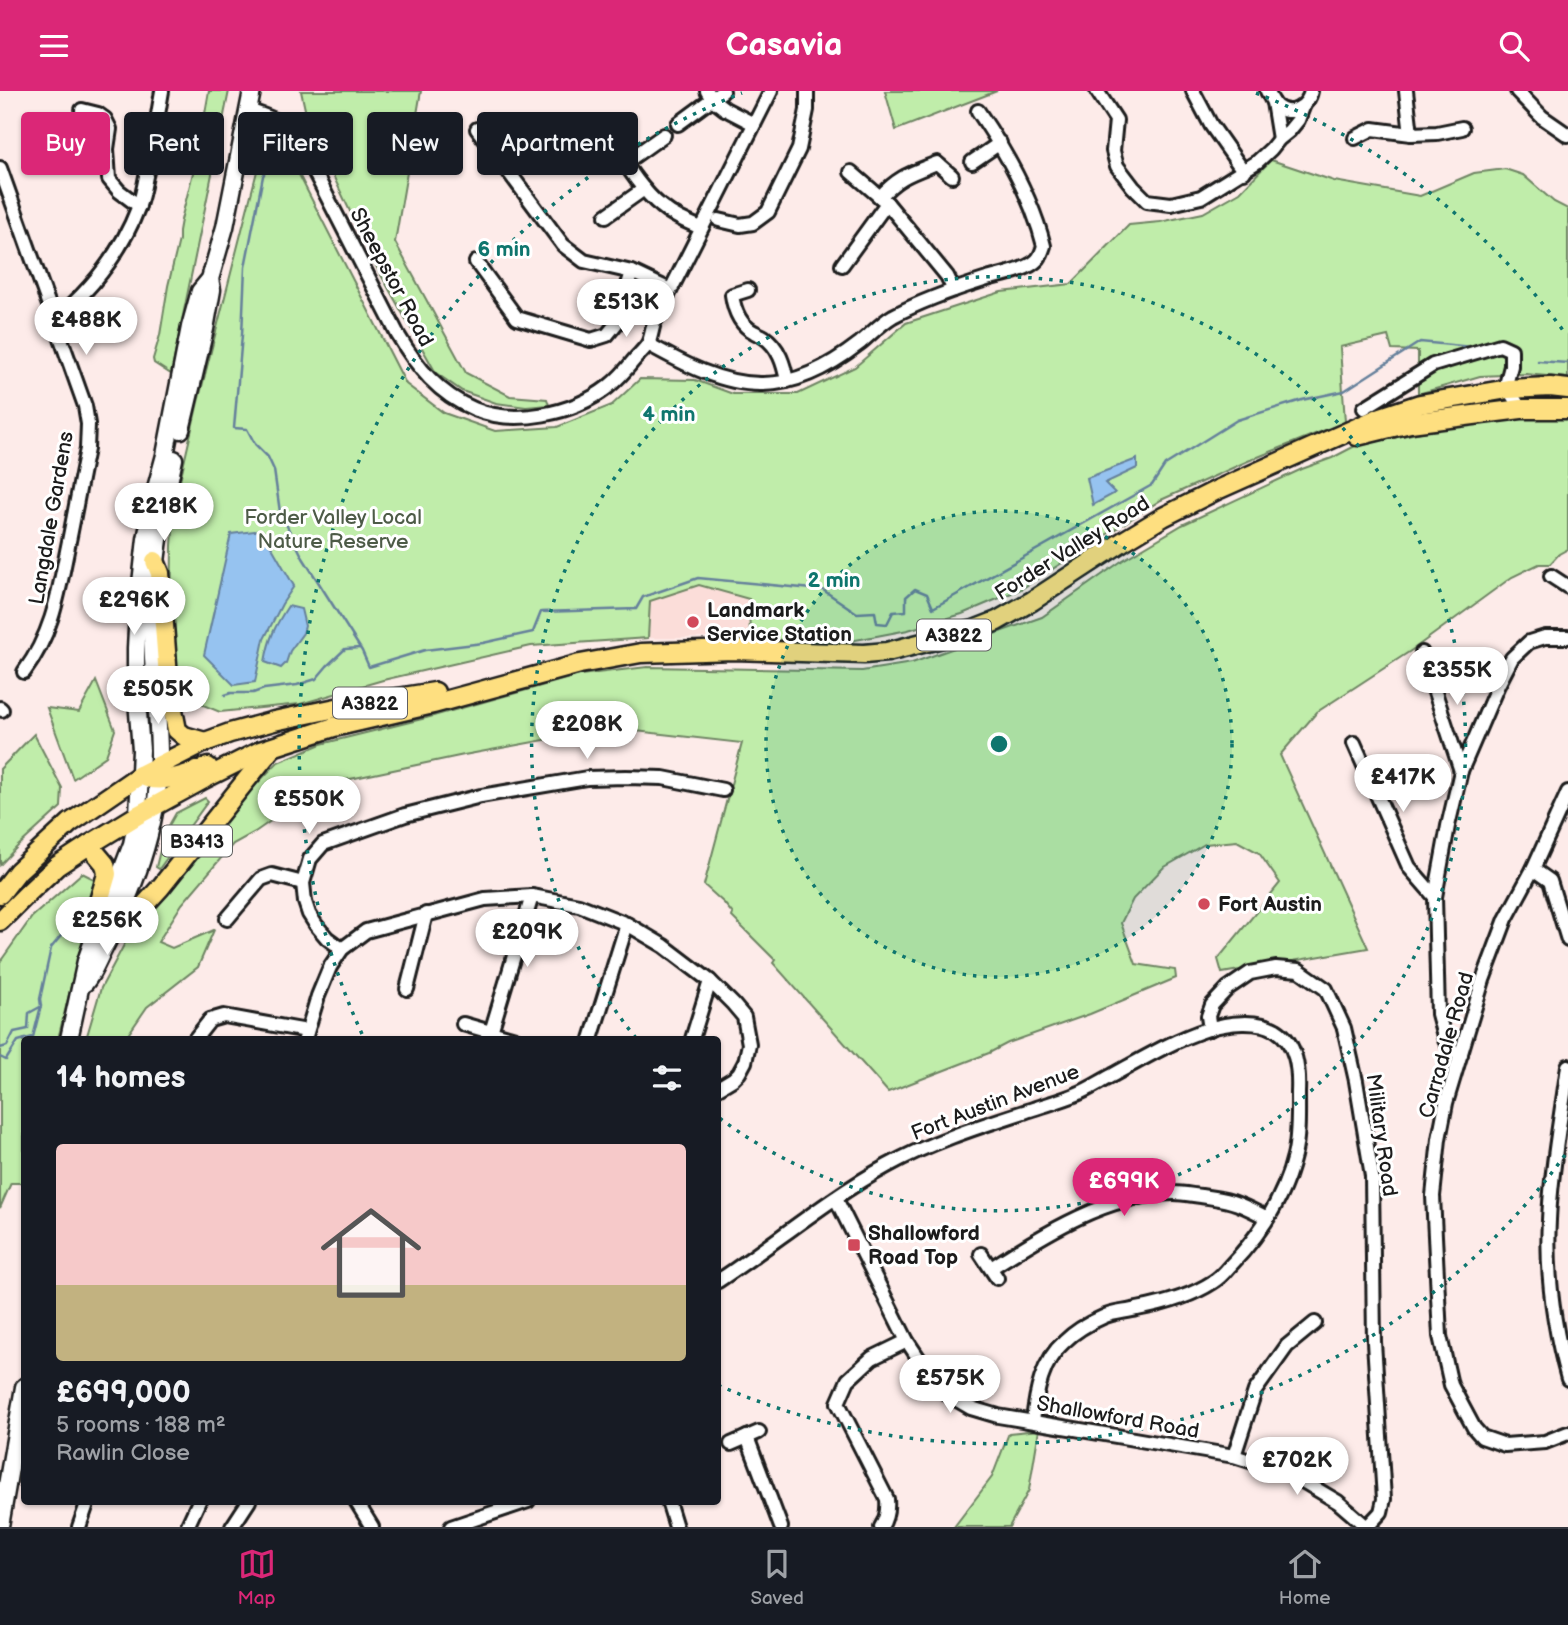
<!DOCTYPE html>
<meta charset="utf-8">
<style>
body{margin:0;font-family:"Balsamiq Sans",sans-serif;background:#20242c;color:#f1f3f6;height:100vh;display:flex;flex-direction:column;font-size:26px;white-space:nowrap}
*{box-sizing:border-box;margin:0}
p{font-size:23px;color:#9ea1a6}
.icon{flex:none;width:38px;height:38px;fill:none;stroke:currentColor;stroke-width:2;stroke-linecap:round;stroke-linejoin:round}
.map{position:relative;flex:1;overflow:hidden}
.details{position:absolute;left:21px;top:945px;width:700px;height:469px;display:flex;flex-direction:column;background:#171b24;border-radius:7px;box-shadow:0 2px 5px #0004}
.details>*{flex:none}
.hud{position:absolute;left:21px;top:21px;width:700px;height:63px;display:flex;gap:14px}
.price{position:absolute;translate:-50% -60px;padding:0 16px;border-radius:24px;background:#fff;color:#222;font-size:23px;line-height:46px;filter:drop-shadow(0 2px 4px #0008)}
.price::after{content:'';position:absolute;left:50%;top:42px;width:21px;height:16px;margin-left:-10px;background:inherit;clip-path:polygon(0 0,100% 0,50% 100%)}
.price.selected{background:#db2777;color:#fff}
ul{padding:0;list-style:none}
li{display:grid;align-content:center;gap:14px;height:371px;padding:0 35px}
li+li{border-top:2px solid #363941}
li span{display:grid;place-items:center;height:217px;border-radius:7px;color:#555}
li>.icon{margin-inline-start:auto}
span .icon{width:126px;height:126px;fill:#fffc;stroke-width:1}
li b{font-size:30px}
h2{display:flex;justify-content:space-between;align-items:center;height:84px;padding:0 35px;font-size:30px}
.pill{padding:0 24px;border-radius:7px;background:#171b24;box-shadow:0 2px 5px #0004;font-size:24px;line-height:63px}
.pill.selected{background:#db2777;color:#fff}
header{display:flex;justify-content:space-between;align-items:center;height:91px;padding:0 35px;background:#db2777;color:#fff;font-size:32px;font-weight:600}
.dock{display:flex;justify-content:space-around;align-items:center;height:98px;border-top:2px solid #363941;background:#171b24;font-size:19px;color:#9ea1a6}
.dock a{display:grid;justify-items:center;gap:4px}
.dock .selected{color:#db2777}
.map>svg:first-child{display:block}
.built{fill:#fbddd9}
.green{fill:#c0edaa;stroke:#6e8463;stroke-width:2}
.water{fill:#96c3f0;stroke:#65809b;stroke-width:2}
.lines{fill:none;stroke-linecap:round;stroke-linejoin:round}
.stream{stroke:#65809b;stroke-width:2.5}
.minor-casing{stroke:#1c1c1c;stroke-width:18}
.secondary-casing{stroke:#1c1c1c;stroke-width:21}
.primary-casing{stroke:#1c1c1c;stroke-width:23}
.minor{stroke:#fff;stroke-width:12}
.secondary{stroke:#fff;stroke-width:16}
.primary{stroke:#fedf80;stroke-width:18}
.ring{fill:none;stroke:#0f766e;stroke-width:3.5;stroke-dasharray:3.5 7}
.poi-dot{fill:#d1495b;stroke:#fff;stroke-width:2.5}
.labels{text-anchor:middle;stroke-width:6;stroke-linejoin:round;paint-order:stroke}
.shield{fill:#fff;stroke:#606060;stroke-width:2}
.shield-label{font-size:19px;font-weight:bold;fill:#1c1c1c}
.street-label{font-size:21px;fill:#1c1c1c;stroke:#fff}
.park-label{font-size:21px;fill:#4d5b47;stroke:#fff}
.poi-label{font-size:21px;font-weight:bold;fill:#1c1c1c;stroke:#fff;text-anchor:start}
.centre{fill:#0f766e;stroke:#fff;stroke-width:3.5}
.ring-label{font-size:21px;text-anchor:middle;font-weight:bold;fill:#0f766e;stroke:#fff;stroke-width:6;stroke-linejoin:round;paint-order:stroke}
</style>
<header><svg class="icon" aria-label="menu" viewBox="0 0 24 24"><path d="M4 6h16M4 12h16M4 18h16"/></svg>Casavia<svg class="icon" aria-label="search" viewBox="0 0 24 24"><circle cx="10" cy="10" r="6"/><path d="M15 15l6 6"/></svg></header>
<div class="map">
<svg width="1568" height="1436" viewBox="0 0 1568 1436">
<rect width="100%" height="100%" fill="#fdebe9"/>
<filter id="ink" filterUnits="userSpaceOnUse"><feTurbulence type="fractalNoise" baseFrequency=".0143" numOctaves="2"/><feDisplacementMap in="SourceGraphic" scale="14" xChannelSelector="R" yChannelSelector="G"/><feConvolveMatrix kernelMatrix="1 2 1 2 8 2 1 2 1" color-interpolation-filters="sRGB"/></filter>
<g filter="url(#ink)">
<polygon class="built" points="699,494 749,508 750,547 648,547 650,510"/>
<g class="green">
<polygon points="209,0 229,0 171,283 154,272 153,268 160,244 168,195 179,149 179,140 181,129 198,62"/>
<polygon points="301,0 421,0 395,151 466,282 510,305 547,308 549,314 526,316 496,312 462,300 436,282 376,175 308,32"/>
<polygon points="885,0 997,0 896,39"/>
<polygon points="280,60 290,66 406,293 444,322 495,340 557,336 612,314 640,288 695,289 733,303 798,303 855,276 906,232 1001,201 1071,193 1129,134 1160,131 1203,122 1240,101 1271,69 1334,90 1420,105 1474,82 1505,78 1523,84 1554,111 1568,118 1568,287 1526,283 1480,285 1418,303 1418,260 1392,259 1388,245 1340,256 1345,331 1248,370 1161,409 1021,498 962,523 908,539 840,552 750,547 749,508 699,494 650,510 648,547 531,555 383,589 300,613 220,621 203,614 179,586 173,553 171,529 172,455 175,411 198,311 257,80 266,62"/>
<polygon points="1521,324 1568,326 1568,458 1559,463 1550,473 1539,473 1512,486 1412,559 1317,621 1280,664 1368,857 1222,882 1218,868 1280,792 1259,762 1237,750 1205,753 1163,777 1133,808 1121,832 1136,873 1175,879 1176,887 1090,923 1008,952 989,962 888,1001 773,872 775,869 732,826 733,823 724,812 704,794 742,652 609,637 464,664 322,694 255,741 233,753 182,813 158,851 172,857 214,839 198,876 147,916 125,948 86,948 101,897 133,837 187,770 246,704 278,671 321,653 426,627 580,584 647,576 862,580 912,572 1042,526 1123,469 1182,434 1302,378 1332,367 1355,355 1445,336"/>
<polygon points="96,590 115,639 106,665 73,688 47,617 79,621"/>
<polygon points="34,643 62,697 61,716 17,756 0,774 0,678"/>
<polygon points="205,707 208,710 159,778 156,776 164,743 176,722"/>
<polygon points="82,782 108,795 75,879 58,948 24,948 24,1092 11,1092 0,1117 0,871 32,826"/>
<polygon points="1039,1339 1029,1399 1009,1436 954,1436 992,1386 1009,1342"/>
</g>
<g class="water">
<polygon points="1137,368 1137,377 1105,392 1115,402 1093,414 1087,387"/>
<polygon points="262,439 294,495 282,513 264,548 255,591 234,594 204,564 231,443"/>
<path d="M288,515l13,3 4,17 -2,7 -13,18 -4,12 -5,5 -16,-6c4,-24 10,-36 23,-56z"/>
</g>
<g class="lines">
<g class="stream">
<polyline points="272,69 263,85 245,176 242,244 234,337 247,338 255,353 268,366 274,379 280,421 303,467 362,560 369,576 425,559 483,552 533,541 541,521 636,518 643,506 698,487 823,499 857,522 875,521 877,532 887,533 893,521 906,520 906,506 915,498 927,503 933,517 1152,394 1165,374 1237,329 1302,309 1344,300 1420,251 1472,256"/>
<polyline points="1538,270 1568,272"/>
<polyline points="225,604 231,602 253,602 264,598 297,594 316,588 327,575 345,558 360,557"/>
<polyline points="0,957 7,955 14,941 28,938 29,922 40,916"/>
<polyline points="0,966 6,969 18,950 33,946 41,915 40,908 51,857 64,841 78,820"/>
</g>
<g class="minor-casing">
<g id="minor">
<polyline points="723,0 712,8 725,18 754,33"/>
<polyline points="1097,0 1116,29 1113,60 1117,75 1133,96 1147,110 1171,113 1201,106 1257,71 1271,58 1279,48 1289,40 1298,29 1303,16"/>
<polyline points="1193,0 1211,34 1244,81"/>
<path d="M1267,0c3,5 5,11 9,15 14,12 32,1 35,-15"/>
<polyline points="1406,0 1411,43"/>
<polyline points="1517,0 1542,26 1568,44"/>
<polyline points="1273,11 1279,48"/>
<polyline points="82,19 98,23 105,28 110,38 107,58 109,88 119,100 139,115"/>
<path d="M248,19c20,7 32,10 47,24l103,201c19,32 40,59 76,74 41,17 99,5 134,-22 10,-8 18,-17 26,-27 4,-5 11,-11 14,-16 3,-6 4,-15 6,-21l117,-232"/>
<polyline points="678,33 712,8 707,0"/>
<polyline points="477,38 563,154 584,170 632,181 670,199"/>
<path d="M603,39c16,23 36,59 58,76 12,10 26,16 40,22"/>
<polyline points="1355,47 1373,38 1411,43 1437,42 1462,37"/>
<polyline points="626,71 664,44"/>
<polyline points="972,71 1000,52"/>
<path d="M0,77l85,238 3,18 -1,25c-7,34 -13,68 -20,102 -9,45 -15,83 -43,121"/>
<polyline points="851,81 887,112 947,185 954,199"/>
<path d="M880,106c19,-21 32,-24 57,-34l15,13"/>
<polyline points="606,125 644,98"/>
<polyline points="719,129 740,134 753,132 768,121 799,58 807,19 807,0"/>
<polyline points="476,171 517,227 591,249 607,244 616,233 632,181"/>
<polyline points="842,174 887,112"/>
<path d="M748,199l-16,5c2,14 8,30 22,37 3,2 7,3 10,5 15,10 20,28 23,44"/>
<path d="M55,229c37,-31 66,-67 83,-112 4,-10 6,-21 8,-32 7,-28 11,-56 16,-85"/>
<path d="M648,253c34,19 75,41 115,40 36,0 70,-20 97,-41 11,-9 21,-20 33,-27 30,-16 62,-27 94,-37 14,-4 41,-9 50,-19 4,-4 5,-9 7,-14 -12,-49 -38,-94 -66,-135"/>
<polyline points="1364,317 1433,274 1500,254 1511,259 1511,275 1507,290 1508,298 1521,318"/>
<polyline points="1551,485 1568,496"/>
<polyline points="1422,562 1461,680"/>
<polyline points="0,617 2,619"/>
<polyline points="1354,652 1409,776 1435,806"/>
<polyline points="1568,701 1533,778 1506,828 1483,889 1446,1012 1439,1048 1433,1105 1440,1245 1451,1294 1474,1337 1482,1346 1505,1354 1545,1351 1568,1342"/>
<polyline points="1533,778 1550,790 1568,849"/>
<polyline points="227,828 261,788 272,784 303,792"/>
<polyline points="342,858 327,847 316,834 309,823 305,811 303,792 310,768 323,753 405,724 481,705 587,687 626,686 663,687 723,699"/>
<polyline points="407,898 426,823"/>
<polyline points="463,933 515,948"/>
<polyline points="1210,938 1208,925 1212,914 1228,897 1250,882 1276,877 1299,879 1326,898 1344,937 1356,990 1372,1085 1374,1251 1384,1408 1381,1421 1367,1436"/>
<polyline points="491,941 532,805"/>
<polyline points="195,948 210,929 224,925 307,940"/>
<polyline points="305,948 318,905 330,876 342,858 366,840 485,808 532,805 579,814 627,833 664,855 710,890 733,913 744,926 749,953 745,971 739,982 733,988 718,997"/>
<polyline points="591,948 627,833"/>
<polyline points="692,948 710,890"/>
<polyline points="1461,963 1452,960 1445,949 1438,923 1435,806 1448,735 1461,680 1498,594 1512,567 1529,551 1545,546 1568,546"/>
<path d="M1568,975c-7,52 -17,103 -19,154 -3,54 5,108 19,159"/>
<polyline points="836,1108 907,1250 929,1283 947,1303 971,1317 998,1325 1234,1365 1291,1383 1338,1411 1367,1436"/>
<polyline points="981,1163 997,1187"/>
<path d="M991,1177c55,-35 116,-74 183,-75 9,0 18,2 27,3 12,2 25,3 37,8 10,4 20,9 29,14"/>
<path d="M718,1190c56,-37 109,-82 169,-115 45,-25 97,-41 146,-57 15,-5 30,-9 44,-15 13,-5 24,-13 36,-19 31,-17 61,-35 95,-46 19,-6 49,-10 68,1 21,13 23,40 22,63 0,20 1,43 -4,63 -10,42 -35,80 -64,110 -5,6 -10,12 -17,16 -23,15 -49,22 -76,27 -11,3 -24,3 -34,8 -14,6 -28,14 -39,25 -22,19 -28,51 -31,79"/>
<polyline points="747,1346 781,1436"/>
<polyline points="731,1353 759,1341"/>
<polyline points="1234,1365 1255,1300 1287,1255 1315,1232"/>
<polyline points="356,1410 372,1436"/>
<polyline points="668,1410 676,1436"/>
<polyline points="79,1436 88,1410"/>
<polyline points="187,1436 199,1410"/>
<polyline points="232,1436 249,1410"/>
<polyline points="451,1436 528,1410"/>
<path d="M881,1436c6,-9 7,-17 6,-28l-49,-96 10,-23 24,-22 35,-17"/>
</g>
</g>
<g class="secondary-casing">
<g id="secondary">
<polyline points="181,339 205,238 212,199 210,188"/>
<path d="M85,892c8,-10 12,-21 18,-33 29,-57 55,-120 56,-186 1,-51 -9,-102 -7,-153 2,-52 11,-102 22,-152"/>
<polyline points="69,948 86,870 96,841 106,821 132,753 138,724 141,659 136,597 136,557 138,519 146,448 156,397 165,364 190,236 200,200 210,188 225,136 252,0"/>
<polyline points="0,1435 24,1296"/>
</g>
</g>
<g class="primary-casing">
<g id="primary">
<polyline points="1357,345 1410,332 1521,318 1568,318"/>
<polyline points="155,470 160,482 169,599 177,639 184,645 205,651"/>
<path d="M140,684c20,11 48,-1 68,-8"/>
<polyline points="89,754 105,773 107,783 97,817 96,841"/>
<polyline points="0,803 18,780 70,732 140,684 205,651 230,642 274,630 341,616 435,601"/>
<polyline points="0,830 28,802 57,775 89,754 138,724 204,688 260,660 334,636 433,613 580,573 641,562 734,559 864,563 887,561 974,539 997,530 1032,510 1125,449 1163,426 1217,399 1381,326 1420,313 1508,298 1550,296 1568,298"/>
<polyline points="116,836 138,821 160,797 272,657"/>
</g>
</g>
<use href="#minor" class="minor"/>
<use href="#secondary" class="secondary"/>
<use href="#primary" class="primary"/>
</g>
</g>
<circle cx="999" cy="653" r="233" fill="#0f766e" fill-opacity=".12"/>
<g class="ring">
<circle cx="999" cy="653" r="233"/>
<path d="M636 947A467 467 0 1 1 718 1026"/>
<path d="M1565 1064A700 700 0 0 1 720 1295M362 943A700 700 0 0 1 742 2M1256 2A700 700 0 0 1 1565 242"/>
</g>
<g class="poi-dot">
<circle cx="693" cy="531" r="7"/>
<circle cx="1204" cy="813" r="7"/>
<rect x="847" y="1147" width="14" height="14" rx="3.5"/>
</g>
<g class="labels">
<g class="shield">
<rect x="917" y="528.5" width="74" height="31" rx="5"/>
<rect x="333" y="596.5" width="74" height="31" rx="5"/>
<rect x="162" y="734.5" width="70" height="31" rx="5"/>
</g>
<g class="shield-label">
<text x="954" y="551">A3822</text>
<text x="370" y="619">A3822</text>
<text x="197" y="757">B3413</text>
</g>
<g class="street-label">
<text transform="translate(392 186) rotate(62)" y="7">Sheepstor Road</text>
<text transform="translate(51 427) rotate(-80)" y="7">Langdale Gardens</text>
<text transform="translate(1072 457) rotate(-32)" y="7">Forder Valley Road</text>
<text transform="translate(1446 954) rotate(-74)" y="7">Carradale Road</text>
<text transform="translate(995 1011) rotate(-21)" y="7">Fort Austin Avenue</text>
<text transform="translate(1382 1044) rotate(82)" y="7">Military Road</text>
<text transform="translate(1118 1326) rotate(10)" y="7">Shallowford Road</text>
</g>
<g class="park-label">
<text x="333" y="433">Forder Valley Local<tspan x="333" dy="24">Nature Reserve</tspan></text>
</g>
<g class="poi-label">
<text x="707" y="526">Landmark<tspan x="707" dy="24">Service Station</tspan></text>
<text x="1218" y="820">Fort Austin</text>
<text x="868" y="1149">Shallowford<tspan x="868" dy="24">Road Top</tspan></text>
</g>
</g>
<circle cx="999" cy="653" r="10" class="centre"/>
<g class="ring-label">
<text x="504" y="165">6 min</text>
<text x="669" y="330">4 min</text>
<text x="834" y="496">2 min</text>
</g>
</svg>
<b class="price" style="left:626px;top:248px">£513K</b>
<b class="price" style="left:86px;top:266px">£488K</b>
<b class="price" style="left:164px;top:452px">£218K</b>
<b class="price" style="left:134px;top:546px">£296K</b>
<b class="price" style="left:1457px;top:616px">£355K</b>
<b class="price" style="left:158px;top:635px">£505K</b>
<b class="price" style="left:587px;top:670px">£208K</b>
<b class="price" style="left:1403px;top:723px">£417K</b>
<b class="price" style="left:309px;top:745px">£550K</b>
<b class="price" style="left:107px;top:866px">£256K</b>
<b class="price" style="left:527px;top:878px">£209K</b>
<b class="price selected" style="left:1124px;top:1127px">£699K</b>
<b class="price" style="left:950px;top:1324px">£575K</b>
<b class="price" style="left:1297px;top:1406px">£702K</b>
<div class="hud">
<a class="pill selected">Buy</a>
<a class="pill">Rent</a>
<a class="pill">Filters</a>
<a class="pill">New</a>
<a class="pill">Apartment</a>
</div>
<section class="details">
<h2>14 homes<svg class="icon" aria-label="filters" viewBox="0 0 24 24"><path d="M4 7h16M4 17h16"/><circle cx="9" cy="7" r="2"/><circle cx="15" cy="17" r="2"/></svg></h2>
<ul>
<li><span style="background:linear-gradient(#f6c9c9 65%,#c2b280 0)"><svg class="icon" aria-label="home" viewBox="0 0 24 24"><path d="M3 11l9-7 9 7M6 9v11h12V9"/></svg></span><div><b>£699,000</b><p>5 rooms · 188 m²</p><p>Rawlin Close</p></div></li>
</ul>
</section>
</div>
<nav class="dock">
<a class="selected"><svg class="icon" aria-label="map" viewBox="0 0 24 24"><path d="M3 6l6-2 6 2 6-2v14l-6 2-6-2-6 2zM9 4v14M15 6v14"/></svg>Map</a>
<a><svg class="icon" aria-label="saved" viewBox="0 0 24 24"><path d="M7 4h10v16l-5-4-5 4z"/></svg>Saved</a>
<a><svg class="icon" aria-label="home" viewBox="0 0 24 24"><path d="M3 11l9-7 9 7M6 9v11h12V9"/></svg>Home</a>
</nav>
